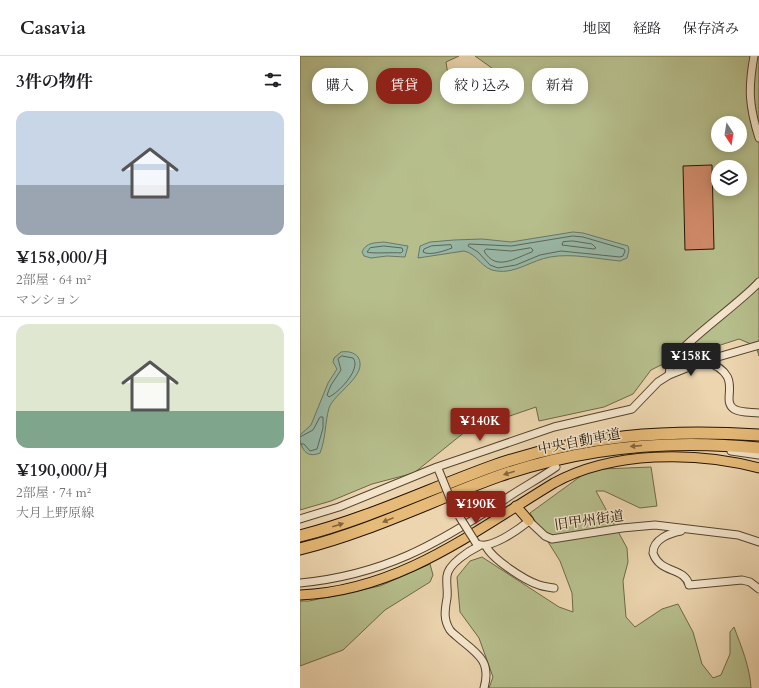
<!DOCTYPE html>
<html lang="ja">
<meta charset="utf-8">
<style>
body{margin:0;font-family:Cardo,"Noto Serif JP",serif;background:#f6f6f6;color:#202124;height:100vh;display:flex;flex-direction:column;font-size:15px;white-space:nowrap}
*{box-sizing:border-box;margin:0}
p{font-size:13px;color:#757577}
.icon{flex:none;width:22px;height:22px;fill:none;stroke:currentColor;stroke-width:2;stroke-linecap:round;stroke-linejoin:round}
.map{position:relative;flex:1;overflow:hidden}
.panel{display:flex;flex-direction:column;background:#fff;width:300px}
.panel>*{flex:none}
.hud{position:absolute;left:12px;top:12px;width:380px;height:36px;display:flex;gap:8px}
.needle{width:26px;rotate:168deg}
.tools{position:absolute;left:411px;top:60px;display:grid;gap:8px}
.tools a{display:grid;place-items:center;width:36px;height:36px;border-radius:50%;background:#fff;box-shadow:0 2px 10px #0003;font-size:20px}
.price{position:absolute;translate:-50% -34px;padding:0 9px;border-radius:4px;background:#8f2418;color:#fff;font-size:13px;line-height:26px;filter:drop-shadow(0 1px 2px #0008)}
.price::after{content:'';position:absolute;left:50%;top:24px;width:12px;height:9px;margin-left:-6px;background:inherit;clip-path:polygon(0 0,100% 0,50% 100%)}
.price.active{background:#222;color:#fff}
ul{padding:0;list-style:none}
li{display:grid;align-content:center;gap:8px;height:212px;padding:0 16px}
li+li{border-top:1px solid #e0e0e0}
li span{display:grid;place-items:center;height:124px;border-radius:12px;color:#555}
li>.icon{margin-inline-start:auto}
span .icon{width:72px;height:72px;fill:#fffc;stroke-width:1}
li b{font-size:17px}
h2{display:flex;justify-content:space-between;align-items:center;height:48px;padding:0 16px;font-size:17px}
.pill{padding:0 14px;border-radius:16px;background:#fff;box-shadow:0 2px 10px #0003;font-size:14px;line-height:36px}
.pill.active{background:#8f2418;color:#fff}
header{display:flex;align-items:center;gap:24px;box-sizing:border-box;height:56px;padding:0 20px;background:#fff;border-bottom:1px solid #e0e0e0}
header strong{font-size:19px}
nav{display:flex;gap:22px;margin-inline-start:auto;font-size:14px}
main{display:flex;flex:1;min-height:0}
.map>svg:first-child{display:block}
.green{fill:#b6be8c;stroke:#6d6846;fill-rule:evenodd}
.water{fill:#99b9a8;stroke:#6a7765}
.lines{fill:none;stroke-linecap:round;stroke-linejoin:round}
.shore{stroke:#5e6654;stroke-width:1}
.building{fill:#d18a6a;stroke:#241301}
.minor-casing{stroke:#56442c;stroke-width:9}
.major-casing{stroke:#241301;stroke-width:11}
.highway-casing{stroke:#241301;stroke-width:13}
.minor{stroke:#f3e4cb;stroke-width:7}
.major{stroke:#e6ba78;stroke-width:9}
.highway{stroke:#e6ba78;stroke-width:11}
.minor-bridge-casing{stroke:#56442c;stroke-width:9;stroke-linecap:butt}
.minor-bridge{stroke:#f3e4cb;stroke-width:7}
.oneway{fill:#85663c}
.labels{text-anchor:middle;stroke-width:3;stroke-linejoin:round;paint-order:stroke}
.street-label{font-size:14px;fill:#241301;stroke:#f3e4cb}
</style>
<header>
<strong>Casavia</strong>
<nav><a>地図</a><a>経路</a><a>保存済み</a></nav>
</header>
<main>
<section class="panel">
<h2>3件の物件<svg class="icon" aria-label="filters" viewBox="0 0 24 24"><path d="M4 7h16M4 17h16"/><circle cx="9" cy="7" r="2"/><circle cx="15" cy="17" r="2"/></svg></h2>
<ul>
<li><span style="background:linear-gradient(#c9d6e8 60%,#9aa5b1 0)"><svg class="icon" aria-label="home" viewBox="0 0 24 24"><path d="M3 11l9-7 9 7M6 9v11h12V9"/></svg></span><div><b>¥158,000/月</b><p>2部屋 · 64 m²</p><p>マンション</p></div></li>
<li><span style="background:linear-gradient(#dfe7d0 70%,#7fa58c 0)"><svg class="icon" aria-label="home" viewBox="0 0 24 24"><path d="M3 11l9-7 9 7M6 9v11h12V9"/></svg></span><div><b>¥190,000/月</b><p>2部屋 · 74 m²</p><p>大月上野原線</p></div></li>
</ul>
</section>
<div class="map">
<svg width="459" height="632" viewBox="0 0 459 632">
<rect width="100%" height="100%" fill="#ecd5af"/>
<filter id="stains"><feTurbulence type="fractalNoise" baseFrequency=".005" numOctaves="4"/><feColorMatrix values="0 0 0 0 .2 0 0 0 0 .09 0 0 0 0 .02 0 0 0 .5 -.17"/></filter>
<radialGradient id="worn" r=".72"><stop offset=".6" stop-color="#630" stop-opacity="0"/><stop offset="1" stop-color="#630" stop-opacity=".3"/></radialGradient>
<g class="green">
<path d="M0,0h159l-13,6 2,13 48,-4 -21,-15h284v300l-3,-10 -17,-7 -74,24 -14,7 -18,24 -29,13 -65,14 -3,-14 -70,24 -52,42 -42,11 -41,17 -31,9zM418,67h22v22h-22zM418,111h22v22h-22z"/>
<path d="M351,411l6,39 -17,2 -36,-17h-8l31,57 1,14 -5,19 3,36 9,10 27,-18 16,-5 15,28 9,32 11,14 8,-3 9,-21v-22l4,-5c7,19 16,40 17,61h-262l4,-11 -14,-39 -19,-26 -3,-35 13,-16 12,-4 77,50 14,5 -1,-19 -12,-32 -30,-48 55,-40 17,-4z"/>
<polygon points="130,508 133,519 130,526 85,554 43,594 0,610 0,545 9,545 80,530"/>
</g>
<g class="water">
<path d="M273,176l10,1 45,13 1,4 -2,8 -7,3c-22,-2 -48,-8 -70,-4 -18,3 -35,17 -53,14 -15,-1 -19,-17 -33,-20l-46,7 2,-12 10,-4 24,-2 28,-1 29,3z"/>
<path d="M84,186l24,4 -3,11 -18,-1 -16,2 -7,-2 -2,-4c4,-10 13,-9 22,-10z"/>
<path d="M41,296c6,-1 13,0 17,5 11,18 -24,36 -29,51 -4,14 -3,30 -9,45 -14,6 -20,-5 -20,-18l11,-10 17,-42 9,-14 -4,-7 1,-4z"/>
</g>
<g class="lines">
<g class="shore">
<polygon points="273,180 283,181 324,193 325,195 323,200 320,201 261,195 240,199 216,209 198,212 190,209 178,196 168,190 169,188 211,190"/>
<polygon points="273,185 292,188 296,192 294,193 262,189 263,186"/>
<path d="M151,189l1,3c-8,3 -22,8 -29,4l1,-3 7,-3z"/>
<path d="M84,190l18,2 1,3 -2,2c-7,-1 -30,1 -34,-1l3,-4z"/>
<path d="M231,192l2,2 -1,2c-17,6 -36,20 -48,-1l2,-2 25,2z"/>
<path d="M42,300l11,2c9,11 -15,35 -24,39l-2,-2 4,-10 10,-15 -3,-11z"/>
<polyline points="0,381 13,374 20,361 23,361 23,372 17,393 10,395 4,388 0,388"/>
</g>
</g>
<polygon class="building" points="412,109 414,193 385,194 383,110"/>
<g class="lines">
<g class="minor-casing">
<g id="minor">
<path d="M454,0c-6,33 -5,50 5,82"/>
<path d="M405,305c42,15 14,38 29,48 6,4 18,3 25,4"/>
<path d="M369,319c1,-3 0,-8 2,-12 4,-14 73,-63 88,-81"/>
<polyline points="431,395 459,399"/>
<polyline points="0,463 39,451 137,411 190,393 254,371 332,353 358,326 369,319 404,305 459,289"/>
<path d="M381,475c-11,2 -28,8 -28,22 7,21 32,14 36,32l53,-5 8,2 9,7"/>
<path d="M176,487c12,9 43,-14 53,-22l16,15 7,3 70,-11 33,-3 83,10 21,7"/>
<path d="M179,490c-10,5 -31,18 -32,30 -1,7 1,15 0,22 -2,12 -4,21 3,32 3,4 8,7 11,10 19,15 30,23 23,48"/>
<path d="M186,490c6,13 38,34 53,39 5,2 10,2 15,3"/>
<path d="M0,527c83,-8 136,-38 204,-83 17,-12 35,-21 52,-33"/>
</g>
</g>
<g class="major-casing">
<g id="major">
<polyline points="216,450 229,465"/>
<path d="M0,539c99,-4 173,-63 254,-112 58,-32 142,-32 205,-15"/>
</g>
</g>
<g class="highway-casing">
<g id="highway">
<path d="M0,480c67,-17 129,-47 193,-70 89,-31 174,-37 266,-31"/>
<path d="M0,493c69,-17 132,-49 199,-73 84,-29 172,-37 260,-28"/>
</g>
</g>
<use href="#minor" class="minor"/>
<use href="#major" class="major"/>
<use href="#highway" class="highway"/>
<g class="minor-bridge-casing">
<g id="minor-bridge">
<polyline points="139,415 154,452"/>
<polyline points="159,460 176,487"/>
</g>
</g>
<use href="#minor-bridge" class="minor-bridge"/>
</g>
<defs><path id="oneway-solid" d="M-6-.8H1V-3.2L6.5 0L1 3.2V.8H-6Z"/></defs>
<g class="oneway">
<use href="#oneway-solid" transform="translate(336 390) rotate(175)"/>
<use href="#oneway-solid" transform="translate(209 417) rotate(162)"/>
<use href="#oneway-solid" transform="translate(88 464) rotate(158)"/>
<use href="#oneway-solid" transform="translate(38 469) rotate(-18)"/>
</g>
<g class="labels">
<g class="street-label">
<text transform="translate(279 385) rotate(-11)" y="5">中央自動車道</text>
<text transform="translate(289 464) rotate(-8)" y="5">旧甲州街道</text>
</g>
</g>
<rect width="100%" height="100%" filter="url(#stains)"/>
<rect width="100%" height="100%" fill="url(#worn)"/>
</svg>
<div class="tools">
<a><svg class="needle" viewBox="-14 -14 28 28"><path d="M0-13l5 13h-10z" fill="#e53935"/><path d="M0 13l5-13h-10z" fill="#757577"/></svg></a>
<a><svg class="icon" aria-label="layers" viewBox="0 0 24 24"><path d="M12 4l9 5-9 5-9-5zM3 14l9 5 9-5"/></svg></a>
</div>
<b class="price active" style="left:391px;top:321px">¥158K</b>
<b class="price" style="left:180px;top:386px">¥140K</b>
<b class="price" style="left:176px;top:469px">¥190K</b>
<div class="hud">
<a class="pill">購入</a>
<a class="pill active">賃貸</a>
<a class="pill">絞り込み</a>
<a class="pill">新着</a>
</div>
</div>
</main>
